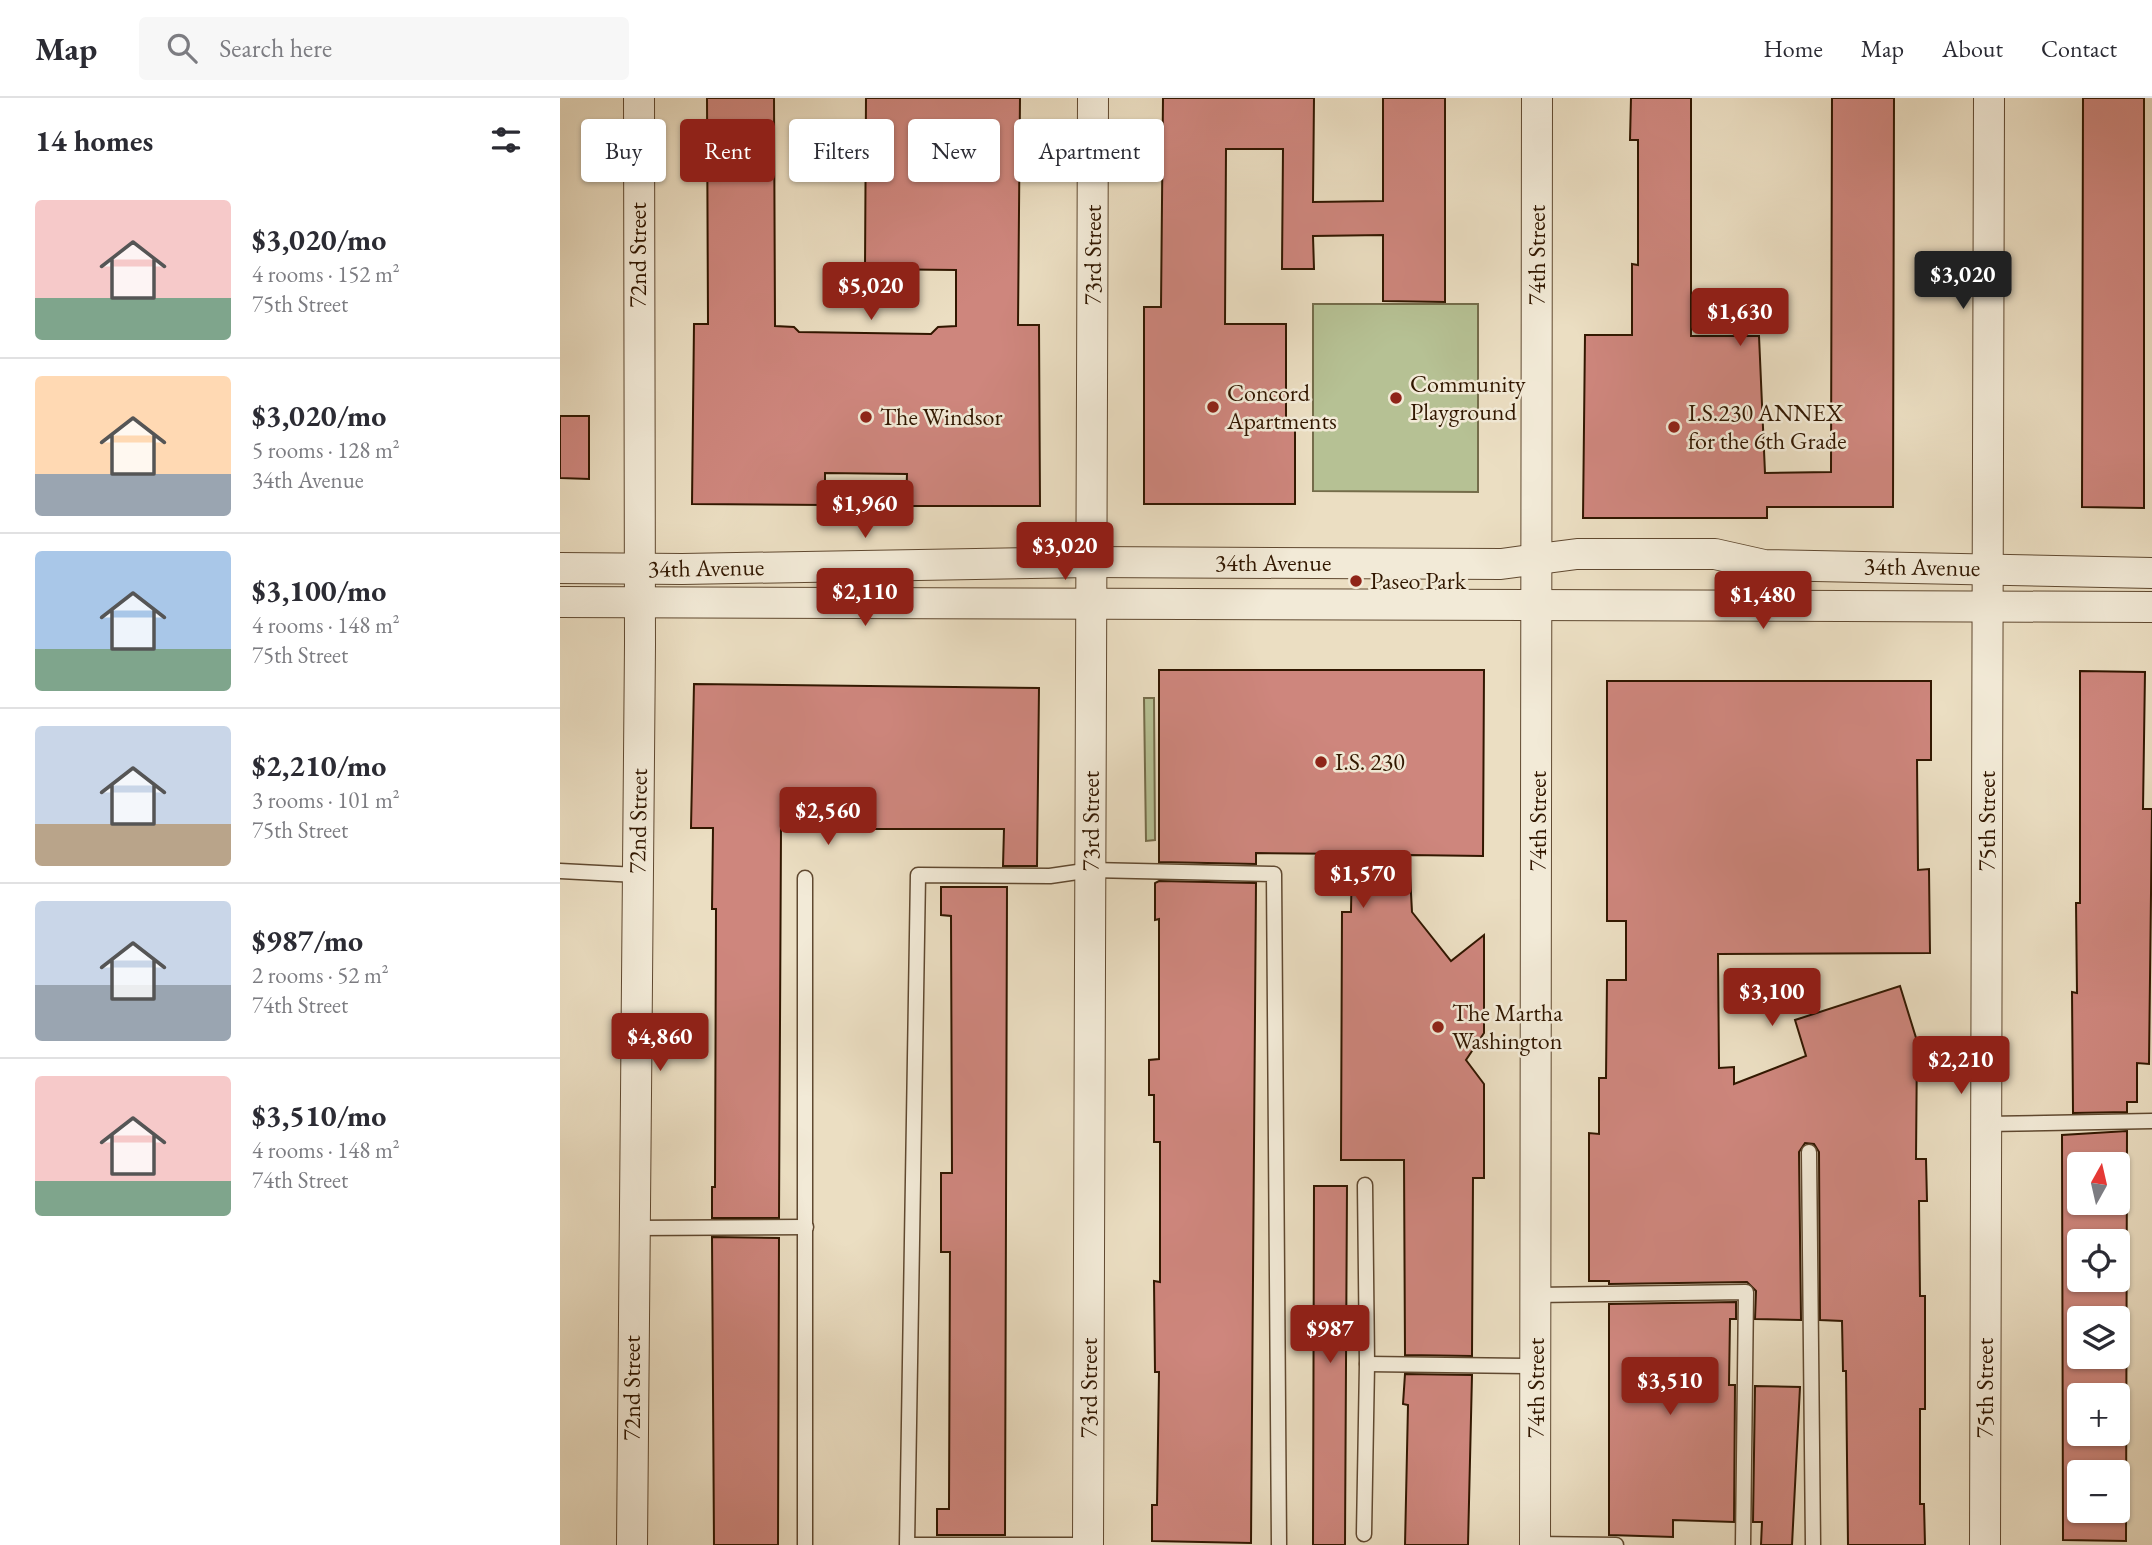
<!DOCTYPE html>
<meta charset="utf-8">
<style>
body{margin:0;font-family:"EB Garamond",serif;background:#f7f7f7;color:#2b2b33;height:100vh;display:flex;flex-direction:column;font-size:26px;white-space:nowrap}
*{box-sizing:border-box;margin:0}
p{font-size:23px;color:#7c7c81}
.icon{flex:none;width:38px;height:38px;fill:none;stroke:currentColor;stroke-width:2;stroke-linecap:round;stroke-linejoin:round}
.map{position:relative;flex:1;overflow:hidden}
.panel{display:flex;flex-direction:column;background:#fff;width:560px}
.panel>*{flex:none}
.banner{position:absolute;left:21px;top:21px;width:665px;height:63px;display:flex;gap:14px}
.needle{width:46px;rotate:8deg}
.controls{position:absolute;left:1507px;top:1054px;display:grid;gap:14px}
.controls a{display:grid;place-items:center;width:63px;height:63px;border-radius:7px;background:#fff;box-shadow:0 2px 5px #0004;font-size:35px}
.price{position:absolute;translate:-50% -60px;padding:0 16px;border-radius:7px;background:#8f2418;color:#fff;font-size:23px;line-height:46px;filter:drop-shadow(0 2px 4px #0008)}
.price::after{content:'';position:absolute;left:50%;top:42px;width:21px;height:16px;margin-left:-10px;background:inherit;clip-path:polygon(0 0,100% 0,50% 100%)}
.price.active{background:#222;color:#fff}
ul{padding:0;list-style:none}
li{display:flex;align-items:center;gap:21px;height:175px;padding:0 35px}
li+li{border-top:2px solid #e1e1e2}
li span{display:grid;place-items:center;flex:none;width:196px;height:140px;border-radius:7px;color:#555}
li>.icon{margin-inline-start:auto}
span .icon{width:84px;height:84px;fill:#fffc;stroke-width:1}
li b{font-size:30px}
h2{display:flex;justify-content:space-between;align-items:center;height:84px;padding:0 35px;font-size:30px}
.tag{padding:0 24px;border-radius:7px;background:#fff;box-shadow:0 2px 5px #0004;font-size:24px;line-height:63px}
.tag.active{background:#8f2418;color:#fff}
header{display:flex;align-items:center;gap:42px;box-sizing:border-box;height:98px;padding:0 35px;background:#fff;border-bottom:2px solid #e1e1e2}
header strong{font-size:33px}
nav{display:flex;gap:38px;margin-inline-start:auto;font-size:24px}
.search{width:490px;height:63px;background:#f7f7f7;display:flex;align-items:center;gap:18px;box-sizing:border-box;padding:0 24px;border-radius:7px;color:#7c7c81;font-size:26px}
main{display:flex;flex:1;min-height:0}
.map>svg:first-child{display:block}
.green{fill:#b6c194;stroke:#746c4a;stroke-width:2}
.building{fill:#ce867d;stroke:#311700;stroke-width:2;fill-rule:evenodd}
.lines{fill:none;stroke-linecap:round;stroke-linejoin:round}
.lane-casing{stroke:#604930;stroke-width:17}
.street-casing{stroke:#604930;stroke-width:32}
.lane{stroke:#f2ead7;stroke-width:14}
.street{stroke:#f2ead7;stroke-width:30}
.poi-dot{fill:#8f2418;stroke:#f2ead7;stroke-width:2.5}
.labels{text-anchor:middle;stroke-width:5;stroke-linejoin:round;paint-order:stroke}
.street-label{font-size:24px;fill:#311700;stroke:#f2ead7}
.poi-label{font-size:24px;fill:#311700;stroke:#f2ead7;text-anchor:start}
</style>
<header>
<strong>Map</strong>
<div class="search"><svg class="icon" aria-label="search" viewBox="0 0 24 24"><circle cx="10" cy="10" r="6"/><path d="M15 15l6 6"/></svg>Search here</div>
<nav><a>Home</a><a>Map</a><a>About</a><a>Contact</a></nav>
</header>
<main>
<section class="panel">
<h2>14 homes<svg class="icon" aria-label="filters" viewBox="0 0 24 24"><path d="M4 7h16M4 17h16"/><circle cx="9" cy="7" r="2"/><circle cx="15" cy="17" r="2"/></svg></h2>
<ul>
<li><span style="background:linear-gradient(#f6c9c9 70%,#7fa58c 0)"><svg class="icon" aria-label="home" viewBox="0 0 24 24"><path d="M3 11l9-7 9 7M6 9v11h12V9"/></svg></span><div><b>$3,020/mo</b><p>4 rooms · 152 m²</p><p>75th Street</p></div></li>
<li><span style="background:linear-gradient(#ffd9b3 70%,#9aa5b1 0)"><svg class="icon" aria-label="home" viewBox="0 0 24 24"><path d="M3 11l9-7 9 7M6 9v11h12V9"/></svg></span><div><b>$3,020/mo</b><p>5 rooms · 128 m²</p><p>34th Avenue</p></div></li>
<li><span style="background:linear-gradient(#a9c7e8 70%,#7fa58c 0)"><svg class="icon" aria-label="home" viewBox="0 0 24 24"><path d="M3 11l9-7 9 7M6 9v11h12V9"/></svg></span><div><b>$3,100/mo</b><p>4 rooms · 148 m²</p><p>75th Street</p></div></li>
<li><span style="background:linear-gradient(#c9d6e8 70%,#b9a48a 0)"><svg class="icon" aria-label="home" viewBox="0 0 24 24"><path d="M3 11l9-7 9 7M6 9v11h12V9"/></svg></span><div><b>$2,210/mo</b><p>3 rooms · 101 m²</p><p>75th Street</p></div></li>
<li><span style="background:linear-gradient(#c9d6e8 60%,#9aa5b1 0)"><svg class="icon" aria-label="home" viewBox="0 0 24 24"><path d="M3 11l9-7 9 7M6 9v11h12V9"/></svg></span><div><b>$987/mo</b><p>2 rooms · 52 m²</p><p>74th Street</p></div></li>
<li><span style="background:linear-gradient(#f6c9c9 75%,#7fa58c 0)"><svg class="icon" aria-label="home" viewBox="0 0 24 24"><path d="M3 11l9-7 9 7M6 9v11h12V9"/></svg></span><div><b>$3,510/mo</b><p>4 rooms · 148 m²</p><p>74th Street</p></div></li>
</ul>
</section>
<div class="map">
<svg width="1592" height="1447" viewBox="0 0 1592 1447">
<rect width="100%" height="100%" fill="#ebdec2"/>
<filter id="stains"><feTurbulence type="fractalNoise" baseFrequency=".00286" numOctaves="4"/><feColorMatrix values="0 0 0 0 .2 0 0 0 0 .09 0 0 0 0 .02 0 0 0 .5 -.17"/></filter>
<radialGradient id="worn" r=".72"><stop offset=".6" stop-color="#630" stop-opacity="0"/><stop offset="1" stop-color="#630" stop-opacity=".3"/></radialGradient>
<g class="green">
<polygon points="753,206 918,206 918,394 753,393"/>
<polygon points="584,600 594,600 595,742 586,743"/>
</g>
<g class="building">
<polygon points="147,0 214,0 215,228 234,229 239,234 371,236 378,229 396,228 396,172 305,171 306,0 460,0 458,227 479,227 480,408 346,408 347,376 265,375 265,407 132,406 134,226 148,226"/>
<polygon points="603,0 754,0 753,104 823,103 823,0 885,0 885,204 823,203 823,137 753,138 754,171 722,171 723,51 666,51 665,226 726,226 726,332 735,332 735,406 584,406 584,209 601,209"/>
<polygon points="1071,0 1131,0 1131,238 1199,238 1205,375 1271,374 1272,0 1334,0 1333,409 1207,409 1207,420 1023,420 1025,237 1072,237 1072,166 1078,167 1078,42 1070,42"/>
<polygon points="1523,0 1584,0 1584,410 1522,409"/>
<polygon points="0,318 29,318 29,381 0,380"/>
<polygon points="599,572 924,572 923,758 849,757 852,814 891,863 924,837 924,935 906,962 924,986 924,1080 913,1080 912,1258 845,1257 844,1062 781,1062 782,814 791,814 792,756 696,755 696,766 599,764"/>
<polygon points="1520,573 1585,574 1583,711 1592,711 1589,966 1577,965 1577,1004 1567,1004 1567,1014 1513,1015 1512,894 1517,895 1516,805 1520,805"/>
<polygon points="1047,583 1371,583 1371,662 1357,662 1358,772 1369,771 1370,855 1158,856 1159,970 1174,969 1174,986 1246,958 1235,922 1340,888 1357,943 1356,1061 1366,1061 1367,1103 1359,1103 1360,1198 1365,1198 1365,1311 1360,1311 1360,1406 1364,1406 1365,1447 1288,1447 1286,1273 1283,1273 1282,1223 1260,1222 1259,1054 1254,1046 1245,1045 1239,1054 1241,1222 1195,1221 1196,1193 1187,1184 1049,1186 1049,1183 1029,1183 1029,1035 1039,1036 1039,980 1046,980 1047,882 1066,882 1066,823 1047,823"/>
<polygon points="134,586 479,590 477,768 443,768 444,731 221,731 219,1120 152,1120 152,1089 155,1089 156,811 152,811 153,730 131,730"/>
<polygon points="599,783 696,785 691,1445 592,1443 592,1407 597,1407 599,1274 595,1274 594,1183 600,1184 600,1044 594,1044 594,997 589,997 589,962 599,961 599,821 595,822 595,785"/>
<polygon points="381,789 447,789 445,1437 377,1437 377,1411 389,1411 390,1154 381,1154 381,1075 392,1075 391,818 381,817"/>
<path d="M1567,1033l-1,410 -63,-1 -1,-405zM1519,1066h39v38h-39zM1519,1143h39v38h-39zM1519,1220h39v38h-39zM1519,1297h39v38h-39zM1519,1374h39v38h-39z"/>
<polygon points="754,1088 787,1088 785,1447 753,1447"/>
<polygon points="152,1139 219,1140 218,1447 154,1447"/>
<polygon points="1176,1204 1176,1221 1170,1221 1169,1287 1175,1287 1174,1424 1113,1422 1113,1439 1049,1437 1049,1206"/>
<polygon points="845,1276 912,1277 908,1447 845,1447 848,1307 843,1306"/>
<polygon points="1195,1288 1240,1289 1232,1447 1201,1447 1202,1424 1193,1424"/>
</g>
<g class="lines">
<g class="lane-casing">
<g id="lane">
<polyline points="0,773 77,777"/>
<polyline points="1426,1026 1592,1023"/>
<polyline points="1249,1054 1253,1447"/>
<polyline points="73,1130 246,1129"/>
<polyline points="976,1197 1186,1194 1183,1447"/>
<polyline points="807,1266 976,1268"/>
<polyline points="804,1436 807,1266 805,1087"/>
<polyline points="245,1446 245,780"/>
<polyline points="975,1446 1056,1447"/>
<polyline points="347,1447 358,777 490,778 531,772 714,776 719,1447"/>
<polyline points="349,1447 525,1447"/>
</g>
</g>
<g class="street-casing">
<g id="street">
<polyline points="0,470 122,471 531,464 941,466 1017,456 1155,456 1204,467 1592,475"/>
<polyline points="0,504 1592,509"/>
<polyline points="72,1447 80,546 79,0"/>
<polyline points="528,1447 533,0"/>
<polyline points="975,1447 977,0"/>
<polyline points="1425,1447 1429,0"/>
</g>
</g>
<use href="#lane" class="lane"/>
<use href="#street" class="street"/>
</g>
<g class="poi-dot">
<circle cx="836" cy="300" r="7"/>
<circle cx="653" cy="309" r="7"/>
<circle cx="306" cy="319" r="7"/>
<circle cx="1114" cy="329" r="7"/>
<circle cx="796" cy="483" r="7"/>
<circle cx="761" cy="664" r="7"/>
<circle cx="878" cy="929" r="7"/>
</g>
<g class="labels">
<g class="street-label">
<text transform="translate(78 157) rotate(-90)" y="8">72nd Street</text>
<text transform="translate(533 157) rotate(-90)" y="8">73rd Street</text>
<text transform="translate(977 157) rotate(-90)" y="8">74th Street</text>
<text x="713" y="473">34th Avenue</text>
<text transform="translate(1362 469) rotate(1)" y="8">34th Avenue</text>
<text transform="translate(146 470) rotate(-1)" y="8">34th Avenue</text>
<text transform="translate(78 723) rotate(-89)" y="8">72nd Street</text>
<text transform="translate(531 723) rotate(-90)" y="8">73rd Street</text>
<text transform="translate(978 723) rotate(-90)" y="8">74th Street</text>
<text transform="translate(1427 723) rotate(-90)" y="8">75th Street</text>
<text transform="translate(72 1290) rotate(-90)" y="8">72nd Street</text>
<text transform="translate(529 1290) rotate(-90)" y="8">73rd Street</text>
<text transform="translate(976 1290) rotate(-90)" y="8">74th Street</text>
<text transform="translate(1425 1290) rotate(-90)" y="8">75th Street</text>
</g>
<g class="poi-label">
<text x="850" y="294">Community<tspan x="850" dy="28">Playground</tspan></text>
<text x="667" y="303">Concord<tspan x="667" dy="28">Apartments</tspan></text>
<text x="1128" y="323">I.S.230 ANNEX<tspan x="1128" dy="28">for the 6th Grade</tspan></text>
<text x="320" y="327">The Windsor</text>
<text x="810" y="491">Paseo Park</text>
<text x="775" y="672">I.S. 230</text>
<text x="892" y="923">The Martha<tspan x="892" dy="28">Washington</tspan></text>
</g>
</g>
<rect width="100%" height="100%" filter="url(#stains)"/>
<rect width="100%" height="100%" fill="url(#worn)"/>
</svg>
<div class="controls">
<a><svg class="needle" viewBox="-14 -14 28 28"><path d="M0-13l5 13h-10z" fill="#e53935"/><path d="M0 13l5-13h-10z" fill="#7c7c81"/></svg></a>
<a><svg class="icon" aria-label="locate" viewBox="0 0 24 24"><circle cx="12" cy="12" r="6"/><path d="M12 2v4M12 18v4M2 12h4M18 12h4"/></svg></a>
<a><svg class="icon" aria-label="layers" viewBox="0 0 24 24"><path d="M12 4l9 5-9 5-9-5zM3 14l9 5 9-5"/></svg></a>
<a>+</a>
<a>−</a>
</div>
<b class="price active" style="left:1403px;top:213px">$3,020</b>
<b class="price" style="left:311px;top:224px">$5,020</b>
<b class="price" style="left:1180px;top:250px">$1,630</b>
<b class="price" style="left:305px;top:442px">$1,960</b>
<b class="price" style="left:505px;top:484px">$3,020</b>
<b class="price" style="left:305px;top:530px">$2,110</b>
<b class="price" style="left:1203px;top:533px">$1,480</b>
<b class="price" style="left:268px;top:749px">$2,560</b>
<b class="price" style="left:803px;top:812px">$1,570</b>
<b class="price" style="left:1212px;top:930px">$3,100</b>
<b class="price" style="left:100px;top:975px">$4,860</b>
<b class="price" style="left:1401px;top:998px">$2,210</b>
<b class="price" style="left:770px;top:1267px">$987</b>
<b class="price" style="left:1110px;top:1319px">$3,510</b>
<div class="banner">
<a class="tag">Buy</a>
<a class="tag active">Rent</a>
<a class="tag">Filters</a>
<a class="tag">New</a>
<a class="tag">Apartment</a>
</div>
</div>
</main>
